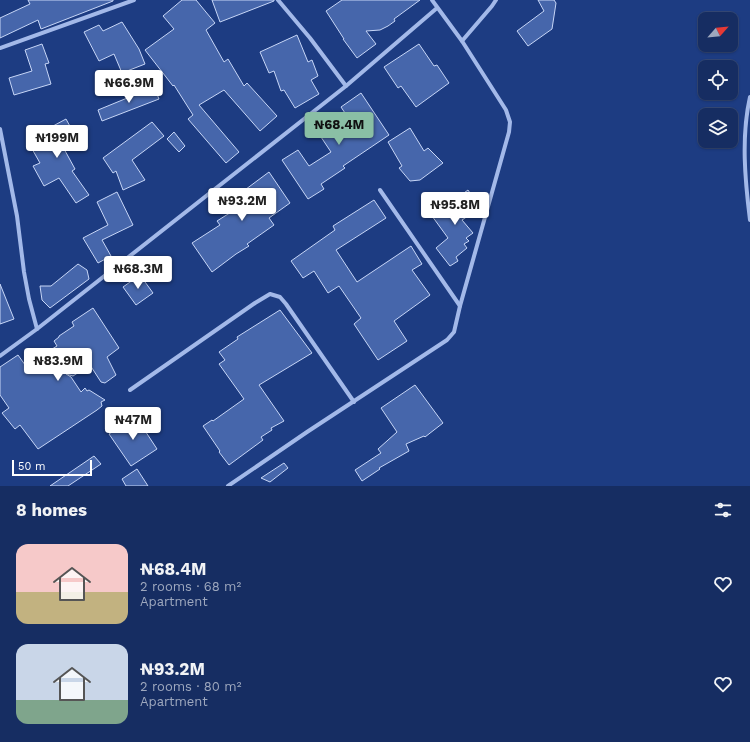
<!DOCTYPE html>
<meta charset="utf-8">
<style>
body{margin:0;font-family:"Work Sans",sans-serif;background:#1f3568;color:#f1f3f6;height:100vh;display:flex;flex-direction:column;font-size:15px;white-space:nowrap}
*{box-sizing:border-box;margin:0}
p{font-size:13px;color:#9ea8be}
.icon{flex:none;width:22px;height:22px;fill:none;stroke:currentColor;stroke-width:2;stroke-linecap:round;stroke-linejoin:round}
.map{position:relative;height:486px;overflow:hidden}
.side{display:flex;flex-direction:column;background:#162d62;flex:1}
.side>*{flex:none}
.needle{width:26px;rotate:63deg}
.buttons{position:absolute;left:698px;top:12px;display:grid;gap:8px}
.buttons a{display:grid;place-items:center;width:40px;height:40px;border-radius:8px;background:#162d62;box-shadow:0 1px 3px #0004,0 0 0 1px #354977;font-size:20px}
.scale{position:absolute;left:12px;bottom:10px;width:80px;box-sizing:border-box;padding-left:4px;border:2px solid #fff;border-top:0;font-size:11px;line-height:14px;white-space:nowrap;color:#fff;-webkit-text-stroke:3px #1d3c82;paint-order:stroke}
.price{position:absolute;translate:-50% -34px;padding:0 9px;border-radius:4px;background:#fff;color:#222;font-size:13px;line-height:26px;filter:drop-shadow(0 1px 2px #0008)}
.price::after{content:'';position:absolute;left:50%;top:24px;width:12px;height:9px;margin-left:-6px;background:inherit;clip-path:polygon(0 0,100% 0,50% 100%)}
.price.selected{background:#8abfa5;color:#111}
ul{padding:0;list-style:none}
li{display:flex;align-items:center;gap:12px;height:100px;padding:0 16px}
li span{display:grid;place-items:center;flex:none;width:112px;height:80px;border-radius:12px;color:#555}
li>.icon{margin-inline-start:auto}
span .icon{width:48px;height:48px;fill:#fffc;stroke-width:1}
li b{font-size:17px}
h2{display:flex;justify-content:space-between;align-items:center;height:48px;padding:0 16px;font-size:17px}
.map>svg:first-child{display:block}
.building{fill:#4666ab;stroke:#c7d6f7}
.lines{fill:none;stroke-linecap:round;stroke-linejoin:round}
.street{stroke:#a3b9e9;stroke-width:4}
</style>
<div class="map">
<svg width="750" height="486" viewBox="0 0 750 486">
<rect width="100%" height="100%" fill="#1d3c82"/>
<g class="building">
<polygon points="28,0 113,0 113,1 41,29 38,20 0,38 0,18 30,4"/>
<polygon points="182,0 196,0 215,23 206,30 224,62 228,59 244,86 247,83 277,116 260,131 224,90 199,105 239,152 226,163 188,119 193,115 174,85 173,86 145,50 174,29 163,16"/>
<polygon points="212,0 274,0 274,1 220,22"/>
<polygon points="342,0 420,0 394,19 395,21 388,26 380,30 366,31 376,44 357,58 343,39 344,39 326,11"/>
<polygon points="538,0 554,0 556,3 552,29 528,46 517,31 544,11"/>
<polygon points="122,22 139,49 145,64 122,73 114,54 99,61 84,32 99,25 103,31"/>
<polygon points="297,35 308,62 312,60 318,76 311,80 319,94 295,108 284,90 281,91 274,71 269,73 260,52"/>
<polygon points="42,44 49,63 45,64 51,84 14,95 9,78 32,71 25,50"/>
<polygon points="419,44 434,66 437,65 449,83 416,107 401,86 398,88 384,67"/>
<polygon points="154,87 159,99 102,121 98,110"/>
<polygon points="361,93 389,135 343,166 345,168 321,184 324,189 308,199 282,160 298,150 309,166 331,152 319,134 347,116 341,107"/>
<polygon points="66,119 77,139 63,147 75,169 72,171 89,195 76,203 59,178 44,186 33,166 40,163 27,140"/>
<polygon points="152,122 164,136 132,160 145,180 123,190 116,171 113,173 103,158"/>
<polygon points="410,128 424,151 428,148 443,163 420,180 410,181 399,168 402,166 388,142"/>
<polygon points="174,132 185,146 179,152 167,139"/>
<polygon points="269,172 290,203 269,218 274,225 247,244 249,246 236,254 212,272 192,243 220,225 217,221 236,209 230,201"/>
<polygon points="468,190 480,208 462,220 473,233 466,238 469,241 464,244 467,248 456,257 458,261 450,266 436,248 448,238 432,216"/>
<polygon points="117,192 133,225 102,240 111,256 98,263 83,238 108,225 97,202"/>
<polygon points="374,200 386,218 336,250 357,282 411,246 422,264 412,270 430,295 394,321 407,341 378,360 354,324 361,318 339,286 328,293 314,271 303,278 291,261 335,230 333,226"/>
<polygon points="78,264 87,270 89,279 50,308 42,300 40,286 51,286"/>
<polygon points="140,275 153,293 136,305 123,287"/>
<polygon points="0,284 14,319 0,324"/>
<polygon points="93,308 119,348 107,357 116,375 105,383 101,382 90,365 73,376 66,374 71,377 81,392 85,388 87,391 89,390 105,400 101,402 102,406 97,410 38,449 20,425 15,429 2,413 9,408 0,395 0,367 18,355 28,369 40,359 39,357 57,346 54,341 59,337 59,336 74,326 72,322"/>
<polygon points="280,310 312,353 259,385 284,421 271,428 272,430 261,437 263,440 229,465 219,452 220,451 203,426 212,420 213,421 244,399 219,364 225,360 219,352 238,339 237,337"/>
<polygon points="415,385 443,423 425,437 424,436 406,444 409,451 379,468 380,469 362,481 355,470 381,453 378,449 397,432 381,408"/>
<polygon points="136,417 157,449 131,466 109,434"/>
<polygon points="94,456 101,464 68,486 50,486"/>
<polygon points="284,463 288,468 270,482 261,478"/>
<polygon points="137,469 148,486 126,486 122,479"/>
</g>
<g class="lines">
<g class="street">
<polyline points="278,0 310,38 346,86"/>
<polyline points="462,41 492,6 496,0"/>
<polyline points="0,48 134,0"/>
<path d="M750,97c-9,40 -5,83 0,123"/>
<polyline points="0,129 17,216 24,272 29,299 37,329"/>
<polyline points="380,190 460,306"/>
<polyline points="0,356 37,329 346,86 437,8"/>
<polyline points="130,390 255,303 270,294 280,297 286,304 354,402"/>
<polyline points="228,486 307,432 447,340 454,332 460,306 509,132 510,122 506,110 462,41 432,0"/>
</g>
</g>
</svg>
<div class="buttons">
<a><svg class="needle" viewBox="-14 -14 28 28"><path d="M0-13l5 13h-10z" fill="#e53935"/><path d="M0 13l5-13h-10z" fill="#9ea8be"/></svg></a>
<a><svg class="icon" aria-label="locate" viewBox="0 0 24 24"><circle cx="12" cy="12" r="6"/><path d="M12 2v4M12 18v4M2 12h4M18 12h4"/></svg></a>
<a><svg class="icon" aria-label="layers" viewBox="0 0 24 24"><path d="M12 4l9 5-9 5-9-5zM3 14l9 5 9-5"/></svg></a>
</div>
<div class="scale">50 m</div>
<b class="price" style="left:129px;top:104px">₦66.9M</b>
<b class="price selected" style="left:339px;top:146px">₦68.4M</b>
<b class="price" style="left:57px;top:159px">₦199M</b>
<b class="price" style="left:242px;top:222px">₦93.2M</b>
<b class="price" style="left:455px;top:226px">₦95.8M</b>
<b class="price" style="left:138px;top:290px">₦68.3M</b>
<b class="price" style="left:58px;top:382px">₦83.9M</b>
<b class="price" style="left:133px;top:441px">₦47M</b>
</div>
<section class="side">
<h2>8 homes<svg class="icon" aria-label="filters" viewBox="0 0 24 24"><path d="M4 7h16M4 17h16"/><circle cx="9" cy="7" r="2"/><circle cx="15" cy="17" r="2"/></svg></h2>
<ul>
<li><span style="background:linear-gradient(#f6c9c9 60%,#c2b280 0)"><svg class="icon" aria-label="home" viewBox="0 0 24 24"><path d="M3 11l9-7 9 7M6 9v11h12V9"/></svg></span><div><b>₦68.4M</b><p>2 rooms · 68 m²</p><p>Apartment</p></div><svg class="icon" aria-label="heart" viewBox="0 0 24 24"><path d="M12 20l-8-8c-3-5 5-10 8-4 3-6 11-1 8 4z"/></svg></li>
<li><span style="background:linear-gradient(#c9d6e8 70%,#7fa58c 0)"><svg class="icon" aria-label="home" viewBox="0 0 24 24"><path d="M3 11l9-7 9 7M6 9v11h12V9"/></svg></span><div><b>₦93.2M</b><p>2 rooms · 80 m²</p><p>Apartment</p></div><svg class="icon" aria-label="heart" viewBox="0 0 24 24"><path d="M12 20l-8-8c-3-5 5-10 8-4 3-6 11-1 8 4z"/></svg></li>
</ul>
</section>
